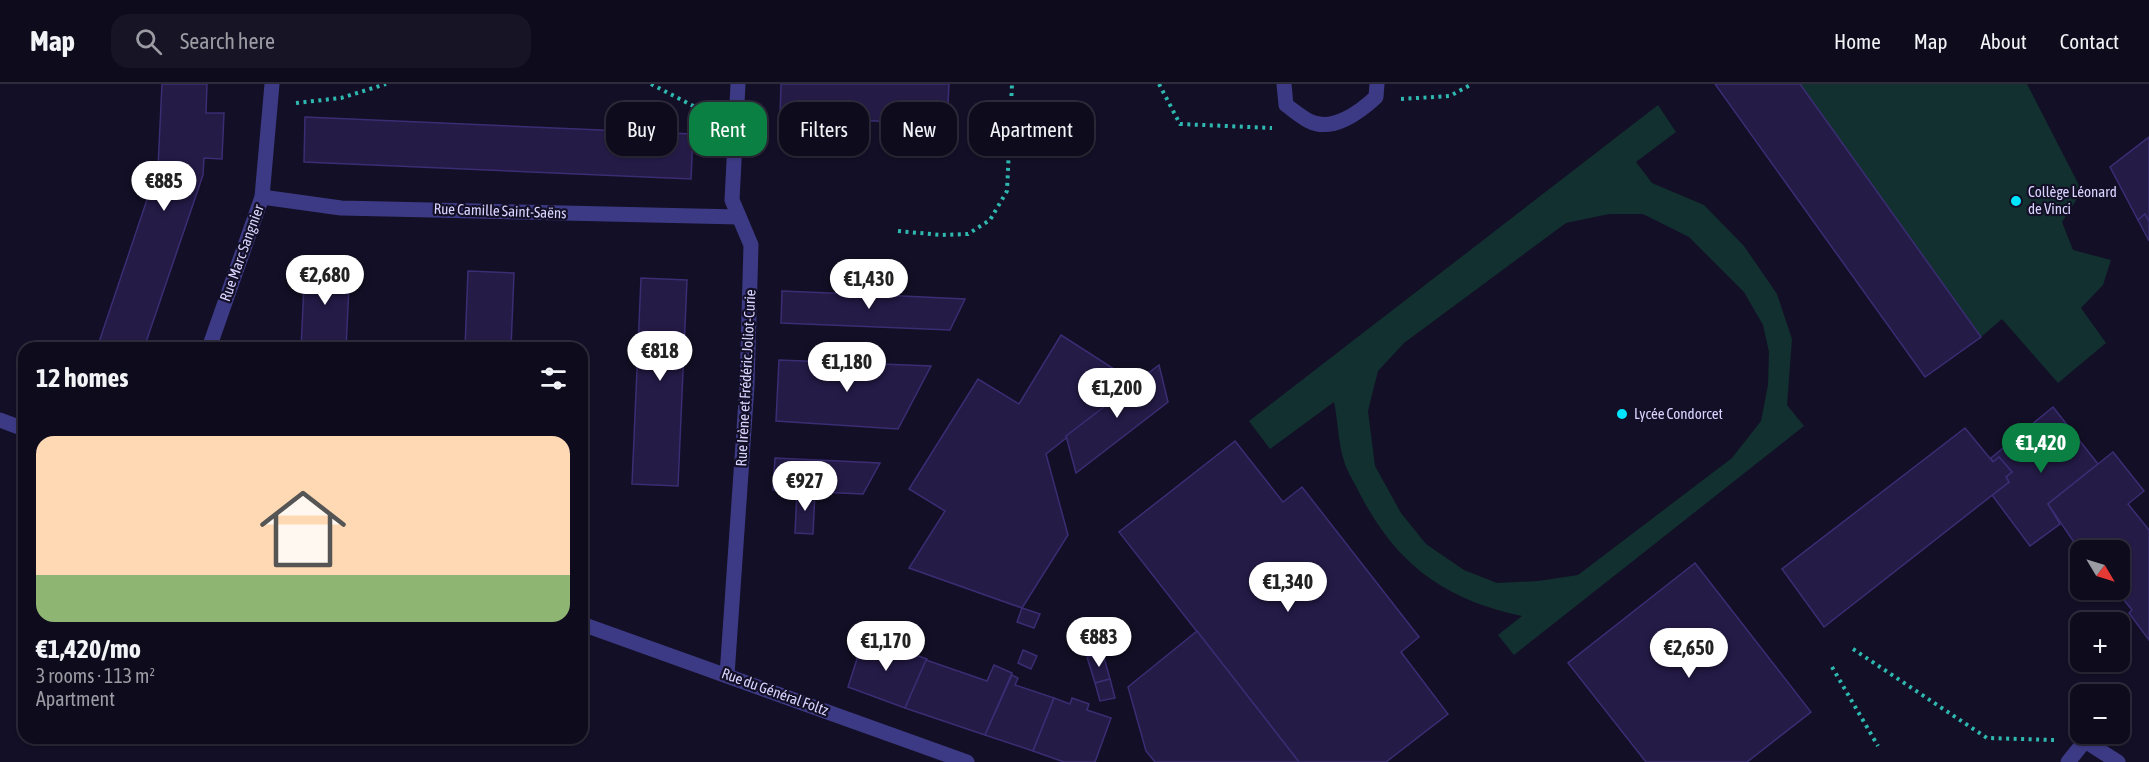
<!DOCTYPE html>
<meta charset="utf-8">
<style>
body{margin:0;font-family:"Asap Condensed",sans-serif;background:#171425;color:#f1f3f6;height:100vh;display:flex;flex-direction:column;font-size:22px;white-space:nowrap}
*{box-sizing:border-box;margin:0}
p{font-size:20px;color:#9b9ba3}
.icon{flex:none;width:33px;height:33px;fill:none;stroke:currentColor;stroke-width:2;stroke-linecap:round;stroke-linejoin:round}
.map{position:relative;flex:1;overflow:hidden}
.details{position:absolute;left:18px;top:258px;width:570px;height:402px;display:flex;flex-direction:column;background:#0e0b1c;border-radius:18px;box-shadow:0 2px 4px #0004,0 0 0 2px #2e2b3b}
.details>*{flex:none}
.hud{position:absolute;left:606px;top:18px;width:570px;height:54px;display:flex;gap:12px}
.needle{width:39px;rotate:128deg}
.tools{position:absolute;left:2070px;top:456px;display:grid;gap:12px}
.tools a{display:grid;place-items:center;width:60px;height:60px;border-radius:12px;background:#0e0b1c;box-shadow:0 2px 4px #0004,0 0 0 2px #2e2b3b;font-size:30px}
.price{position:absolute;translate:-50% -51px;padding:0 14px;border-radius:21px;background:#fff;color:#222;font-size:20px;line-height:39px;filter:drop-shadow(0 2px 3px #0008)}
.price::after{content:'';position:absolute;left:50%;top:36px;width:18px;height:14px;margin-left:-9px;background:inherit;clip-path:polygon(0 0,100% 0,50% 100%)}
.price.on{background:#0b8043;color:#fff}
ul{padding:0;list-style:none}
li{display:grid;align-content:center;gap:12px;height:318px;padding:0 18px}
li span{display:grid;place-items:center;height:186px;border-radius:18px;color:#555}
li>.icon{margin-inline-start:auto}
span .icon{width:108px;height:108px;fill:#fffc;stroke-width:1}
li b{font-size:26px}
h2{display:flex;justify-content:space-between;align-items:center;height:72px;padding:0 18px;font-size:26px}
.pill{padding:0 21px;border-radius:18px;background:#0e0b1c;box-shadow:0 2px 4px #0004,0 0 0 2px #2e2b3b;font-size:21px;line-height:54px}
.pill.on{background:#0b8043;color:#fff}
header{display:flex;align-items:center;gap:36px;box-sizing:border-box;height:84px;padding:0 30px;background:#0e0b1c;border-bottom:2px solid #2e2b3b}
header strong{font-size:28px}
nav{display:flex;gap:33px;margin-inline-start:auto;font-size:21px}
.search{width:420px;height:54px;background:#171425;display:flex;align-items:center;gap:15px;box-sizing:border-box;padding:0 21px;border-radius:18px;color:#9b9ba3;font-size:22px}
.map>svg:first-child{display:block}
.green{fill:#12302f;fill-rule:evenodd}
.building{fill:#241b47;stroke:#3b2d73;stroke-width:1.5}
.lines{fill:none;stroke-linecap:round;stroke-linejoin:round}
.path{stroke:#2fb8b0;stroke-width:4;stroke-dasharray:3 4.5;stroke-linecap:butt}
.minor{stroke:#3d3a85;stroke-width:15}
.poi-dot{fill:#00e5ff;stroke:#130f26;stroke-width:2}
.labels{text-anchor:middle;stroke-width:4.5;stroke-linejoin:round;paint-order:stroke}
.poi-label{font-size:15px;fill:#d9d4ff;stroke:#130f26;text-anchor:start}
.street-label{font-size:15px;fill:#d9d4ff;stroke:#130f26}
</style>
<header>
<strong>Map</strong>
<div class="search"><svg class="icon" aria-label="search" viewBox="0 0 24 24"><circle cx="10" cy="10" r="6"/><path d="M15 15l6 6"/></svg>Search here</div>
<nav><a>Home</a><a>Map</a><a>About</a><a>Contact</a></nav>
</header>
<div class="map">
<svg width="2149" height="678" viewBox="0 0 2149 678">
<rect width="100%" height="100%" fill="#130f26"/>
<g class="green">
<polygon points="1800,0 2027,0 2082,107 2062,138 2073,166 2111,176 2103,201 2081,224 2106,259 2058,299 2002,235 1981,253"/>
<path d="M1658,21l18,27 -40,30 16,21 52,22 40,41 33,48 15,45 -5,66 17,21 -290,229 -16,-20 24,-19c-77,-16 -126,-52 -162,-122 -5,-11 -13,-22 -16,-33 -6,-19 -6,-40 -10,-59l-64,47 -21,-28zM1609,130h34l46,23 55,55 19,33 6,27 -1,33 -7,36 -29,37 -154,117 -40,6 -41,2 -33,-13 -38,-26 -25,-31 -26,-47 -7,-55 10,-40 26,-28 162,-120z"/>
</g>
<g class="building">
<polygon points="162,0 207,0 206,29 224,29 222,75 204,74 203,91 144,264 97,264 158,83"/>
<polygon points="781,0 949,0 947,40 780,33"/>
<polygon points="1715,0 1800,0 1981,253 1925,293"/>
<polygon points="305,33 693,50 691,95 304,78"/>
<polygon points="2149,53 2149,138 2145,130 2138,136 2110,83"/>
<polygon points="2145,130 2149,138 2149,157 2138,136"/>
<polygon points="305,180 350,182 346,264 301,264"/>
<polygon points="468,187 514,189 511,264 465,264"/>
<polygon points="641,194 687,196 678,402 632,400"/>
<polygon points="782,207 902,212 965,215 950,246 781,239"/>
<polygon points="1061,251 1136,299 1046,370 1068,451 1022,524 909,484 945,427 909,405 978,295 1019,320"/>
<polygon points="779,276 931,282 898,345 776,337"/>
<polygon points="1159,281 1168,318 1076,389 1066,352"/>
<polygon points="2053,323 2098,380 2048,420 2060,440 2030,462 1992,411 2009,398 2006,393 2012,388 1999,373 1993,378 1991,374"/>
<polygon points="1965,344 1993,378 1999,373 2012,388 2006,393 2009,398 1824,543 1782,485"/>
<polygon points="1235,357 1283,418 1302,403 1419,553 1401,568 1448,630 1386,678 1299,678 1119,448"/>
<polygon points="2113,368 2144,407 2128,420 2149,446 2149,556 2129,529 2132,526 2116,506 2120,506 2120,466 2080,467 2048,420"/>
<polygon points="775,374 880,379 863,410 773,406"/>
<polygon points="797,407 815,408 813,450 795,449"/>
<polygon points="1695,479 1811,628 1747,678 1646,678 1568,579"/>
<polygon points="1022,524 1040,530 1034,544 1017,538"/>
<polygon points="1197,547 1299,678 1155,678 1146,667 1128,603"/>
<polygon points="864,553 927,575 905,624 848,603"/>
<polygon points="1023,566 1037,572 1031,585 1018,579"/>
<polygon points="1103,570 1110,595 1095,599 1087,573"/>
<polygon points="926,576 987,597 994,581 1012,589 985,651 905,624"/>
<polygon points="1012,591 1018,594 1015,601 1054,614 1033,667 985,651"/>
<polygon points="1110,595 1115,614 1100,617 1095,599"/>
<polygon points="1054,614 1070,620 1072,614 1089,620 1087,626 1111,634 1095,678 1064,678 1033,667"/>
</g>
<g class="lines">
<g class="path">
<polyline points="651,0 701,26 704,58 710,57"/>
<polyline points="1159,0 1180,40 1272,44"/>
<polyline points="1401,15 1450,12 1472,0"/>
<polyline points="296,19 341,14 386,0"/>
<polyline points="898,147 941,151 968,150 990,136 1007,107 1012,0"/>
<polyline points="1853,565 1987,654 2054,656"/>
<polyline points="1832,583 1878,662"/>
</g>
<g class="minor">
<path d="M1284,0l2,21c7,5 15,12 23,16 23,12 51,-9 67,-24l1,-13"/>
<polyline points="262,113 341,124 739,133"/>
<polyline points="209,264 262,113 272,0"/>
<polyline points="0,336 24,345"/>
<polyline points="582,540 967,678"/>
<polyline points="727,591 747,302 751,161 732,116 738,0"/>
<polyline points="2068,678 2085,657 2118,678"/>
</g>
</g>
<g class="poi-dot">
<circle cx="2016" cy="117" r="6"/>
<circle cx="1622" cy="330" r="6"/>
</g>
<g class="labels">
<g class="poi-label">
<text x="2028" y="113">Collège Léonard<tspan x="2028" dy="17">de Vinci</tspan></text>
<text x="1634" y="335">Lycée Condorcet</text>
</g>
<g class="street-label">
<text transform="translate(500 127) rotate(2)" y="5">Rue Camille Saint-Saëns</text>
<text transform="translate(242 169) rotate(-70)" y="5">Rue Marc Sangnier</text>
<text transform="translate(746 294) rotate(-87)" y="5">Rue Irène et Frédéric Joliot-Curie</text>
<text transform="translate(775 608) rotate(20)" y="5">Rue du Général Foltz</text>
</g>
</g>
</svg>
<div class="tools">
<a><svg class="needle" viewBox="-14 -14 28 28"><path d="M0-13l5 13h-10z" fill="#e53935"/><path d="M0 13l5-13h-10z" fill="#9b9ba3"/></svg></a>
<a>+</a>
<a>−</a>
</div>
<b class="price" style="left:164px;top:128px">€885</b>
<b class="price" style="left:325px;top:222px">€2,680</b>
<b class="price" style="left:869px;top:226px">€1,430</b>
<b class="price" style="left:660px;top:298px">€818</b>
<b class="price" style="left:847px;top:309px">€1,180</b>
<b class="price" style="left:1117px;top:335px">€1,200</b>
<b class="price on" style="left:2041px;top:390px">€1,420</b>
<b class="price" style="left:805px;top:428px">€927</b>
<b class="price" style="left:1288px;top:529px">€1,340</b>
<b class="price" style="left:1099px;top:584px">€883</b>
<b class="price" style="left:886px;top:588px">€1,170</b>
<b class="price" style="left:1689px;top:595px">€2,650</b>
<div class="hud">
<a class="pill">Buy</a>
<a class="pill on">Rent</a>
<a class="pill">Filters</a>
<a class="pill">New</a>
<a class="pill">Apartment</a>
</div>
<section class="details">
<h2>12 homes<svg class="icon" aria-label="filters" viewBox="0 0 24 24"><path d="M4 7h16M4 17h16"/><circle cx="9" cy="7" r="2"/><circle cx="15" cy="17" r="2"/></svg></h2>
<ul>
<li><span style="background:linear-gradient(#ffd9b3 75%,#8fb573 0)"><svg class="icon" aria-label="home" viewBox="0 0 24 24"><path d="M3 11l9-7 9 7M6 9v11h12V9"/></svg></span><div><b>€1,420/mo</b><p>3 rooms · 113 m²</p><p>Apartment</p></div></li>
</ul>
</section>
</div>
